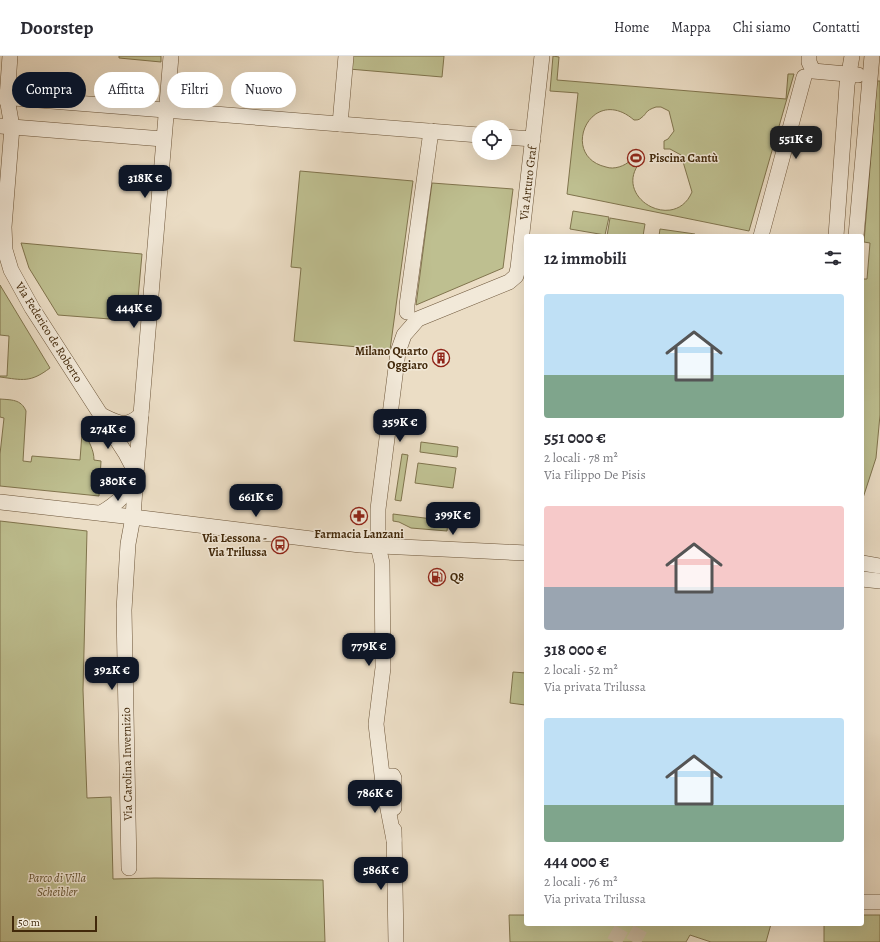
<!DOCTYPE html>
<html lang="it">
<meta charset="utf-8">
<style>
body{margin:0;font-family:Alegreya,serif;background:#f2f2f3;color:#2b2b33;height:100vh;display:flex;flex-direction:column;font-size:15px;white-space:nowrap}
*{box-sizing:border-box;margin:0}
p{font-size:13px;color:#7c7c81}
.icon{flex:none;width:22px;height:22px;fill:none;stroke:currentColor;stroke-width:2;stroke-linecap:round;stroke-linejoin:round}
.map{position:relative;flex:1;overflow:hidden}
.panel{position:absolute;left:524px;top:178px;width:340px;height:692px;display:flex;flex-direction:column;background:#fff;border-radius:4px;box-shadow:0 4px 16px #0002}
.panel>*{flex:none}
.top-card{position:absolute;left:12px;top:16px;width:380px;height:36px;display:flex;gap:8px}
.buttons{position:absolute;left:472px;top:64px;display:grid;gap:8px}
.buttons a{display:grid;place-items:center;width:40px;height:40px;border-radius:50%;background:#fff;box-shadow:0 4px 16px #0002;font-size:20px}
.scale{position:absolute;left:12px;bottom:10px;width:85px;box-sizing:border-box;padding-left:4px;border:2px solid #41280a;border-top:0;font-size:11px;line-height:14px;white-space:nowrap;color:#41280a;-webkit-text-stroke:3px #f2e9d9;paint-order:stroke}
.price{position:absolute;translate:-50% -34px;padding:0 9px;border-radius:8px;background:#111827;color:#fff;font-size:13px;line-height:26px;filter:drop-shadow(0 1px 2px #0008)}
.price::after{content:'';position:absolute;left:50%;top:24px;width:12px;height:9px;margin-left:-6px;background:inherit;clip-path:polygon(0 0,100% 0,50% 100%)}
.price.current{background:#222;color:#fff}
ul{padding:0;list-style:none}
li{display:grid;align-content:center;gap:8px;height:212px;padding:0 20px}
li span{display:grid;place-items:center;height:124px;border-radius:4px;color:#555}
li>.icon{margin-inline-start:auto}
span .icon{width:72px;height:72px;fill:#fffc;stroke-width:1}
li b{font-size:17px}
h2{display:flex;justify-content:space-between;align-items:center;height:48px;padding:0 20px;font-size:17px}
.chip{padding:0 14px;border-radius:18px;background:#fff;box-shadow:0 4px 16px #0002;font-size:14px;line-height:36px}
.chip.current{background:#111827;color:#fff}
header{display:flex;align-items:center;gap:24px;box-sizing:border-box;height:56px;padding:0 20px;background:#fff;border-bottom:1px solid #e1e1e2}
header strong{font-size:19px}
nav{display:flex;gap:22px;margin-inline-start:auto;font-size:14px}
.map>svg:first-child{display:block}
.green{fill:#bebf90;stroke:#80744d;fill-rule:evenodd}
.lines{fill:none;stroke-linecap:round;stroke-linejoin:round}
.minor-tunnel{stroke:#c9b9a0;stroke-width:15;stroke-dasharray:15 8;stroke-linecap:butt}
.minor-casing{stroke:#6c5539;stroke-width:16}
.minor{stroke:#f2e9d9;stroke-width:15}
.labels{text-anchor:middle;stroke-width:3;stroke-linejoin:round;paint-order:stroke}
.poi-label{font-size:12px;font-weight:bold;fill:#41280a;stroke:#f2e9d9;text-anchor:start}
.street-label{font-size:12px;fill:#41280a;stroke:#f2e9d9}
.park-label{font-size:12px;font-style:italic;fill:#604e2c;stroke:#f2e9d9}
</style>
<header>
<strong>Doorstep</strong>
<nav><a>Home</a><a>Mappa</a><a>Chi siamo</a><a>Contatti</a></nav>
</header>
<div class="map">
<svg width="880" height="886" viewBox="0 0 880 886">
<rect width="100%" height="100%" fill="#ebddc5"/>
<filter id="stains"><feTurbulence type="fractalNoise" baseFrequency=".005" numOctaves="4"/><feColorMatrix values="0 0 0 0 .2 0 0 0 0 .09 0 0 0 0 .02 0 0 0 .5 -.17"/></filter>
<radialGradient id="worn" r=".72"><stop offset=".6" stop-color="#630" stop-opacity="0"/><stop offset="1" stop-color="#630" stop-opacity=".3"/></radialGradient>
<g class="green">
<polygon points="119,0 161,0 161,6 119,2"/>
<polygon points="350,0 444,0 442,21 349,13"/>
<path d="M553,0l6,1 -2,23 229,19 2,-25h6l-45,157 -182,-37 11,-101 -28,-2zM656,51h5l8,4 5,20 -6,8 -4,2v8h6l11,6 11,37c-17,40 -77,7 -54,-27l-7,-5c-6,6 -17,10 -25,7 -48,-11 -15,-84 28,-47 3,0 5,0 7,-2 7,-5 3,-7 15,-11z"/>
<polygon points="877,25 880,25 880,359 876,402 862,445 862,223 867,223 870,187 864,186"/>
<polygon points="300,115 413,125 390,294 294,285 301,212 291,211"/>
<polygon points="432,127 513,133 503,212 416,249"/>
<polygon points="573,155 609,161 605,179 570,173"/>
<polygon points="610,162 645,168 643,180 607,180"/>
<polygon points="660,173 695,178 695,180 659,180"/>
<polygon points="21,187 142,198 136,265 58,259 29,212"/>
<path d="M0,229l50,83c-20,15 -27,12 -50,9v-1h7l2,-40 -9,-1z"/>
<path d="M0,343c11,1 21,0 26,12l-3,50 8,1 1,-6 48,4 2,-27 3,1c4,8 9,16 9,26l7,1 -2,35 -99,-10v-32l4,-36 -4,-1z"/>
<polygon points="421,386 458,391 457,401 420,396"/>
<polygon points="402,398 408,399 401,445 395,444"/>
<polygon points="418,407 456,412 453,432 415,427"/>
<polygon points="393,458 448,465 447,475 411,472 399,466 393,465"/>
<polygon points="0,465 87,475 83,634 87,742 111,741 113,823 155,822 323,824 325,886 0,886"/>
<polygon points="513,616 526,617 525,649 510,647"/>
<polygon points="509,859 526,859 526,868 771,868 766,886 711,886 690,879 686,886 510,886"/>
<polygon points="862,859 880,859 880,886 824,886 824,868 862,868"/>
</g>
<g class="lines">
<g class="minor-tunnel">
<polyline points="614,886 624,868"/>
<polyline points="633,886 643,868"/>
</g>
<g class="minor-casing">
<g id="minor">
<polyline points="10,0 7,42 12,71 4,171 5,194 11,214 32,252 126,398 136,417"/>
<polyline points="809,0 809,6 813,15 858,19"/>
<polyline points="0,41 479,79"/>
<polyline points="340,68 346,0"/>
<polyline points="0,70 163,83"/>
<polyline points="505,81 533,83"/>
<polyline points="761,180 804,21"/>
<polyline points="836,180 847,29 852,0"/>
<polyline points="856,180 872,0"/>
<polyline points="407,256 407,249 431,75"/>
<path d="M101,359c17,8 24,14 40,0"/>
<polyline points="0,446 133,461 360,489 526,497"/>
<path d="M101,457c17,-10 24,-17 33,-35"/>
<polyline points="862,507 880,510"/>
<polyline points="862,523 880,525"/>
<polyline points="383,727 387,720 393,720 394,722 394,752"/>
<polyline points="394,774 396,886"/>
<polyline points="394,784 383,727 376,668 383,612 382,507 378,490 378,453 398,296 404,279 418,263 509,226 516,220 518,212 542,0"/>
<polyline points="129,812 124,554 128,488 133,461 136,418 171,0"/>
<polyline points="862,846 880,846"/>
</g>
</g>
<use href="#minor" class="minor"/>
</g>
<defs>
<g id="stadium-ring" transform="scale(0.9)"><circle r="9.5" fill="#f2e9d9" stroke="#8f2418" stroke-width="1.5"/><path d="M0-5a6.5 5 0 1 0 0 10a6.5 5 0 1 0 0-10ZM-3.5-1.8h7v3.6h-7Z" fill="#8f2418"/></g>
<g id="building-ring" transform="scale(0.9)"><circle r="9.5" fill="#f2e9d9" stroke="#8f2418" stroke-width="1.5"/><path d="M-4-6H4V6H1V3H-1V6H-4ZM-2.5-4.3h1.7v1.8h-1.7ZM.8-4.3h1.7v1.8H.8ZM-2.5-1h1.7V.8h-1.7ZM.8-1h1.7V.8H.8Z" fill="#8f2418"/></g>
<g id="pharmacy-ring" transform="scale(0.9)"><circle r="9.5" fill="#f2e9d9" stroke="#8f2418" stroke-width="1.5"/><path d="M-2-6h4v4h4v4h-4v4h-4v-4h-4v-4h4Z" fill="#8f2418"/></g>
<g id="bus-ring" transform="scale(0.9)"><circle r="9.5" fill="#f2e9d9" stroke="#8f2418" stroke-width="1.5"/><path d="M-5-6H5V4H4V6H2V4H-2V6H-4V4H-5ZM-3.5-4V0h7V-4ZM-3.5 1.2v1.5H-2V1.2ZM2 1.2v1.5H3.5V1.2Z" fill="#8f2418"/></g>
<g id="fuel-ring" transform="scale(0.9)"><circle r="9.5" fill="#f2e9d9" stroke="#8f2418" stroke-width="1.5"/><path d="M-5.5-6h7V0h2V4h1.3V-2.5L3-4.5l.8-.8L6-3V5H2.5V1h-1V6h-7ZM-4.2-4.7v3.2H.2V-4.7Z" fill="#8f2418"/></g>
</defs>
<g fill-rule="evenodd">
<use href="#stadium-ring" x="636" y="102"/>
<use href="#building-ring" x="441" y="302"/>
<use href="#pharmacy-ring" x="359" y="460"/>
<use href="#bus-ring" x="280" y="489"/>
<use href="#fuel-ring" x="437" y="521"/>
</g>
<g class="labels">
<g class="poi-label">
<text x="649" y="106">Piscina Cantù</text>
<text x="428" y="299" text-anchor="end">Milano Quarto<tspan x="428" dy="14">Oggiaro</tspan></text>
<text x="359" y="482" text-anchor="middle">Farmacia Lanzani</text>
<text x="267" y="486" text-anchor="end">Via Lessona -<tspan x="267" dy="14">Via Trilussa</tspan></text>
<text x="450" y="525">Q8</text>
</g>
<g class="street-label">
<text transform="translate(528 127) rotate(-83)" y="4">Via Arturo Graf</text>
<text transform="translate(49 276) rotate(58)" y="4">Via Federico de Roberto</text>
<text transform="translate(127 708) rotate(-91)" y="4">Via Carolina Invernizio</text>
</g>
<g class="park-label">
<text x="57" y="826">Parco di Villa<tspan x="57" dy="14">Scheibler</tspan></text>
</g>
</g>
<rect width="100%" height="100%" filter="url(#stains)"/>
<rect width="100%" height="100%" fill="url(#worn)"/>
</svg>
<div class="buttons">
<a><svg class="icon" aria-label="locate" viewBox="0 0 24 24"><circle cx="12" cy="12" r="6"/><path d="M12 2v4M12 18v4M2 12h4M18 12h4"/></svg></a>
</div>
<div class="scale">50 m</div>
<b class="price current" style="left:796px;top:104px">551K €</b>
<b class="price" style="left:145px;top:143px">318K €</b>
<b class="price" style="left:134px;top:273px">444K €</b>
<b class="price" style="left:400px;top:387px">359K €</b>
<b class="price" style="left:108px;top:394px">274K €</b>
<b class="price" style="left:118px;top:446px">380K €</b>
<b class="price" style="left:256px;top:462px">661K €</b>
<b class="price" style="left:453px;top:480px">399K €</b>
<b class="price" style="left:369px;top:611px">779K €</b>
<b class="price" style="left:112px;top:635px">392K €</b>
<b class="price" style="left:375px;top:758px">786K €</b>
<b class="price" style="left:381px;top:835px">586K €</b>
<div class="top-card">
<a class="chip current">Compra</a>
<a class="chip">Affitta</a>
<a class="chip">Filtri</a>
<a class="chip">Nuovo</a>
</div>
<section class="panel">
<h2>12 immobili<svg class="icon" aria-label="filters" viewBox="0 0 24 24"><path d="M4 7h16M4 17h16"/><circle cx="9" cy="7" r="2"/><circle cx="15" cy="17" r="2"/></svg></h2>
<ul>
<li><span style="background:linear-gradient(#bfe0f5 65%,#7fa58c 0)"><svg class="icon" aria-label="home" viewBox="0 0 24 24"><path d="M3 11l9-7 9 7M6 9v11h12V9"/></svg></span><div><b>551 000 €</b><p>2 locali · 78 m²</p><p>Via Filippo De Pisis</p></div></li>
<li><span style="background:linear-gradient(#f6c9c9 65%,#9aa5b1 0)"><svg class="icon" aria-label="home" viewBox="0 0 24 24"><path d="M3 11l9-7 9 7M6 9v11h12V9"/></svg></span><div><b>318 000 €</b><p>2 locali · 52 m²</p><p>Via privata Trilussa</p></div></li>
<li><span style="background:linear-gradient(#bfe0f5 70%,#7fa58c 0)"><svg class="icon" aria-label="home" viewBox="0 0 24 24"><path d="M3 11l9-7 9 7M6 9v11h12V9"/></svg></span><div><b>444 000 €</b><p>2 locali · 76 m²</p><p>Via privata Trilussa</p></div></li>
</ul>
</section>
</div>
